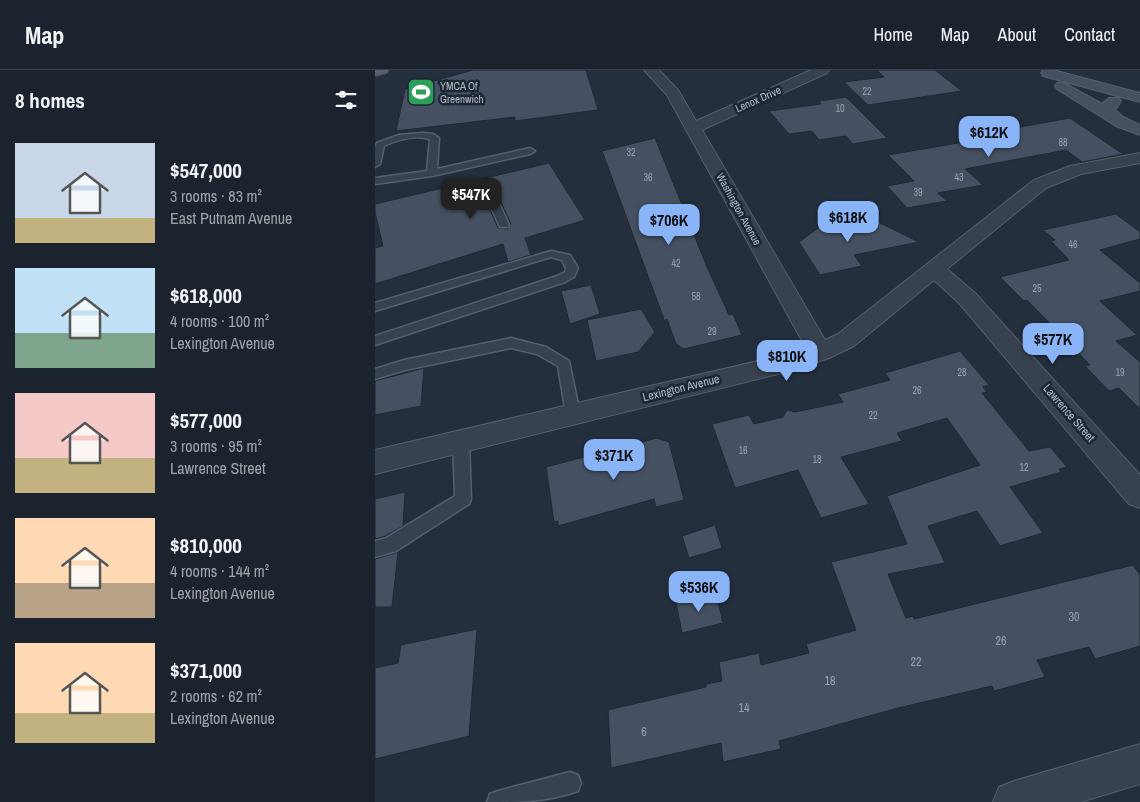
<!DOCTYPE html>
<meta charset="utf-8">
<style>
body{margin:0;font-family:"Archivo Narrow",sans-serif;background:#282f3a;color:#f1f3f6;height:100vh;display:flex;flex-direction:column;font-size:19px;white-space:nowrap}
*{box-sizing:border-box;margin:0}
p{font-size:16px;color:#a0a4aa}
.icon{flex:none;width:28px;height:28px;fill:none;stroke:currentColor;stroke-width:2;stroke-linecap:round;stroke-linejoin:round}
.map{position:relative;flex:1;overflow:hidden}
.side{display:flex;flex-direction:column;background:#1b232e;width:375px}
.side>*{flex:none}
.price{position:absolute;translate:-50% -42px;padding:0 11px;border-radius:10px;background:#8ab4f8;color:#111;font-size:16px;line-height:32px;filter:drop-shadow(0 1px 2px #0008)}
.price::after{content:'';position:absolute;left:50%;top:30px;width:15px;height:11px;margin-left:-8px;background:inherit;clip-path:polygon(0 0,100% 0,50% 100%)}
.price.on{background:#222;color:#fff}
ul{padding:0;list-style:none}
li{display:flex;align-items:center;gap:15px;height:125px;padding:0 15px}
li span{display:grid;place-items:center;flex:none;width:140px;height:100px;border-radius:0px;color:#555}
li>.icon{margin-inline-start:auto}
span .icon{width:60px;height:60px;fill:#fffc;stroke-width:1}
li b{font-size:21px}
h2{display:flex;justify-content:space-between;align-items:center;height:60px;padding:0 15px;font-size:21px}
header{display:flex;align-items:center;gap:30px;box-sizing:border-box;height:70px;padding:0 25px;background:#1b232e;border-bottom:1px solid #39404a}
header strong{font-size:24px}
nav{display:flex;gap:28px;margin-inline-start:auto;font-size:18px}
main{display:flex;flex:1;min-height:0}
.map>svg:first-child{display:block}
.building{fill:#455162;stroke:#1f2835;fill-rule:evenodd}
.lines{fill:none;stroke-linecap:round;stroke-linejoin:round}
.service-casing{stroke:#565f6c;stroke-width:3}
.minor-casing{stroke:#565f6c;stroke-width:2}
.secondary-casing{stroke:#565f6c;stroke-width:2}
.primary-casing{stroke:#414a57;stroke-width:2}
.service{fill:#38414e;fill-rule:evenodd}
.minor{fill:#38414e;fill-rule:evenodd}
.secondary{fill:#465061;fill-rule:evenodd}
.primary{fill:#56606e;fill-rule:evenodd}
.labels{text-anchor:middle;stroke-width:5;stroke-linejoin:round;paint-order:stroke}
.number-label{font-size:10px;fill:#98a1af}
.far-poi-label{font-size:11px;fill:#b4bcc9;stroke:#1d2633;text-anchor:start}
.far-street-label{font-size:11px;fill:#b4bcc9;stroke:#1d2633}
.street-label{font-size:12px;fill:#b4bcc9;stroke:#1d2633}
.near-number-label{font-size:12px;fill:#98a1af}
</style>
<header>
<strong>Map</strong>
<nav><a>Home</a><a>Map</a><a>About</a><a>Contact</a></nav>
</header>
<main>
<section class="side">
<h2>8 homes<svg class="icon" aria-label="filters" viewBox="0 0 24 24"><path d="M4 7h16M4 17h16"/><circle cx="9" cy="7" r="2"/><circle cx="15" cy="17" r="2"/></svg></h2>
<ul>
<li><span style="background:linear-gradient(#c9d6e8 75%,#c2b280 0)"><svg class="icon" aria-label="home" viewBox="0 0 24 24"><path d="M3 11l9-7 9 7M6 9v11h12V9"/></svg></span><div><b>$547,000</b><p>3 rooms · 83 m²</p><p>East Putnam Avenue</p></div></li>
<li><span style="background:linear-gradient(#bfe0f5 65%,#7fa58c 0)"><svg class="icon" aria-label="home" viewBox="0 0 24 24"><path d="M3 11l9-7 9 7M6 9v11h12V9"/></svg></span><div><b>$618,000</b><p>4 rooms · 100 m²</p><p>Lexington Avenue</p></div></li>
<li><span style="background:linear-gradient(#f6c9c9 65%,#c2b280 0)"><svg class="icon" aria-label="home" viewBox="0 0 24 24"><path d="M3 11l9-7 9 7M6 9v11h12V9"/></svg></span><div><b>$577,000</b><p>3 rooms · 95 m²</p><p>Lawrence Street</p></div></li>
<li><span style="background:linear-gradient(#ffd9b3 65%,#b9a48a 0)"><svg class="icon" aria-label="home" viewBox="0 0 24 24"><path d="M3 11l9-7 9 7M6 9v11h12V9"/></svg></span><div><b>$810,000</b><p>4 rooms · 144 m²</p><p>Lexington Avenue</p></div></li>
<li><span style="background:linear-gradient(#ffd9b3 70%,#c2b280 0)"><svg class="icon" aria-label="home" viewBox="0 0 24 24"><path d="M3 11l9-7 9 7M6 9v11h12V9"/></svg></span><div><b>$371,000</b><p>2 rooms · 62 m²</p><p>Lexington Avenue</p></div></li>
</ul>
</section>
<div class="map">
<svg width="765" height="732" viewBox="0 0 765 732">
<rect width="100%" height="100%" fill="#242f3e"/>
<g class="building">
<polygon points="98,0 211,0 223,40 140,51 140,47 21,61 30,19"/>
<polygon points="502,0 560,0 587,21 493,35 469,12 509,7"/>
<polygon points="471,27 512,68 478,74 471,66 444,70 437,61 414,64 394,41 446,34 444,31"/>
<polygon points="695,48 748,84 707,92 691,80 590,99 608,115 563,123 572,131 532,138 512,116 539,111 513,85 612,68 607,64"/>
<polygon points="280,68 332,197 354,245 358,244 367,265 309,279 301,274 292,249 290,252 227,81"/>
<path d="M174,93l36,57 -60,18 6,17 -23,7 -5,-18 -128,40v-36l8,-2 -8,-34v-8zM110,108l7,4 19,42 -3,5 -10,-1 -17,-39 -32,8 -7,-4 3,-5z"/>
<polygon points="462,144 470,155 499,150 544,172 479,185 487,196 445,205 424,172"/>
<polygon points="741,144 765,162 765,169 725,180 765,213 765,221 725,231 762,265 741,271 765,292 765,339 744,318 734,321 710,296 715,295 652,230 649,231 625,207 694,190 676,171 680,170 668,160"/>
<polygon points="216,215 225,244 195,254 186,221"/>
<polygon points="266,239 280,262 263,282 221,291 212,250"/>
<polygon points="585,281 614,315 608,317 612,322 607,323 654,381 675,377 692,397 684,399 686,402 635,417 668,463 625,476 602,441 553,456 570,493 513,504 531,548 538,546 539,549 758,495 765,505 765,576 720,589 714,577 662,590 670,607 619,621 617,616 523,638 404,671 406,679 348,692 346,673 236,698 233,640 331,617 331,614 347,611 344,592 384,583 386,595 434,583 431,574 481,560 456,492 532,474 512,426 605,395 572,348 522,363 527,371 466,387 494,434 446,448 423,400 360,418 337,354 374,345 379,354 408,347 412,340 420,342 468,332 463,324 515,310 510,303"/>
<polygon points="49,298 46,336 0,345 0,311"/>
<polygon points="282,368 294,372 309,430 281,437 279,429 183,456 183,451 179,452 171,397"/>
<polygon points="30,422 28,456 10,466 0,469 0,429"/>
<polygon points="340,455 347,478 314,488 307,466"/>
<polygon points="23,482 17,537 0,537 0,489"/>
<polygon points="341,523 348,553 307,563 301,533"/>
<polygon points="102,559 94,666 0,689 0,598 23,593 26,575"/>
</g>
<g class="lines">
<g class="service-casing">
<g id="service">
<path d="M48,63l10,1 6,4 -2,31 93,-21 5,3 -5,3 -98,22 -57,8v-6l52,-7 3,-32c-15,-4 -32,0 -46,7l-4,18 -5,3v-20l2,-4 22,-8z"/>
<polygon points="110,110 115,113 134,155 133,157 125,157 124,155 107,117 74,125 69,122 70,120"/>
<polygon points="176,181 195,185 203,198 199,207 190,212 0,275 0,266 182,206 190,202 191,198 187,190 176,187 0,241 0,233"/>
<polygon points="136,268 171,277 194,291 205,344 203,348 198,350 193,348 191,344 183,296 162,284 136,278 30,300 0,309 0,299 29,290"/>
<polygon points="86,365 91,367 94,371 96,429 94,434 21,481 0,487 0,471 11,468 80,426 78,371 81,367"/>
<path d="M195,702l8,3 3,8 -3,8c-31,11 -59,11 -91,11l3,-8 8,-3z"/>
</g>
</g>
<g class="minor-casing">
<g id="minor">
<polygon points="269,0 284,0 303,20 321,51 436,0 454,0 452,3 327,60 450,270 463,264 659,110 695,96 765,83 765,93 706,104 671,118 572,199 600,223 765,405 765,438 754,434 584,233 559,210 479,276 454,288 411,302 0,404 0,380 409,285 431,278 292,25"/>
<polygon points="765,674 765,714 706,732 618,732 624,717 639,711"/>
</g>
</g>
<g class="secondary-casing">
<g id="secondary">
<polygon points="668,0 678,0 765,23 765,32 668,6 666,3"/>
<polygon points="687,12 727,34 734,28 744,28 746,31 740,40 748,47 765,55 765,65 741,56 682,19 680,16 682,13"/>
</g>
</g>
<g class="primary-casing">
<polygon id="primary" points="0,0 14,0 12,3 0,6"/>
</g>
<use href="#service" class="service"/>
<use href="#minor" class="minor"/>
<use href="#secondary" class="secondary"/>
<use href="#primary" class="primary"/>
</g>
<defs>
<g id="stadium-square" transform="scale(1.4375)"><rect x="-9" y="-9" width="18" height="18" rx="4" fill="#2e9e5b" stroke="#1d2633"/><path d="M0-5a6.5 5 0 1 0 0 10a6.5 5 0 1 0 0-10ZM-3.5-1.8h7v3.6h-7Z" fill="#fff"/></g>
</defs>
<g fill-rule="evenodd">
<use href="#stadium-square" x="46" y="22"/>
</g>
<g class="labels">
<g class="number-label">
<text x="492" y="25">22</text>
<text x="465" y="42">10</text>
<text x="688" y="76">88</text>
<text x="256" y="86">32</text>
<text x="273" y="111">36</text>
<text x="584" y="111">43</text>
<text x="543" y="126">39</text>
<text x="698" y="178">46</text>
<text x="301" y="197">42</text>
<text x="662" y="222">25</text>
<text x="321" y="230">58</text>
<text x="337" y="265">29</text>
<text x="587" y="306">28</text>
<text x="745" y="306">19</text>
<text x="542" y="324">26</text>
<text x="498" y="349">22</text>
<text x="368" y="384">16</text>
<text x="442" y="393">18</text>
<text x="649" y="401">12</text>
</g>
<g class="far-poi-label">
<text x="65" y="20">YMCA Of<tspan x="65" dy="13">Greenwich</tspan></text>
</g>
<g class="far-street-label">
<text transform="translate(383 29) rotate(-24)" y="4">Lenox Drive</text>
<text transform="translate(364 139) rotate(61)" y="4">Washington Avenue</text>
</g>
<g class="street-label">
<text transform="translate(306 318) rotate(-14)" y="4">Lexington Avenue</text>
<text transform="translate(694 343) rotate(49)" y="4">Lawrence Street</text>
</g>
<g class="near-number-label">
<text x="699" y="551">30</text>
<text x="626" y="575">26</text>
<text x="541" y="596">22</text>
<text x="455" y="615">18</text>
<text x="369" y="642">14</text>
<text x="269" y="666">6</text>
</g>
</g>
</svg>
<b class="price" style="left:614px;top:88px">$612K</b>
<b class="price on" style="left:96px;top:150px">$547K</b>
<b class="price" style="left:473px;top:173px">$618K</b>
<b class="price" style="left:294px;top:176px">$706K</b>
<b class="price" style="left:678px;top:295px">$577K</b>
<b class="price" style="left:412px;top:312px">$810K</b>
<b class="price" style="left:239px;top:411px">$371K</b>
<b class="price" style="left:324px;top:543px">$536K</b>
</div>
</main>
